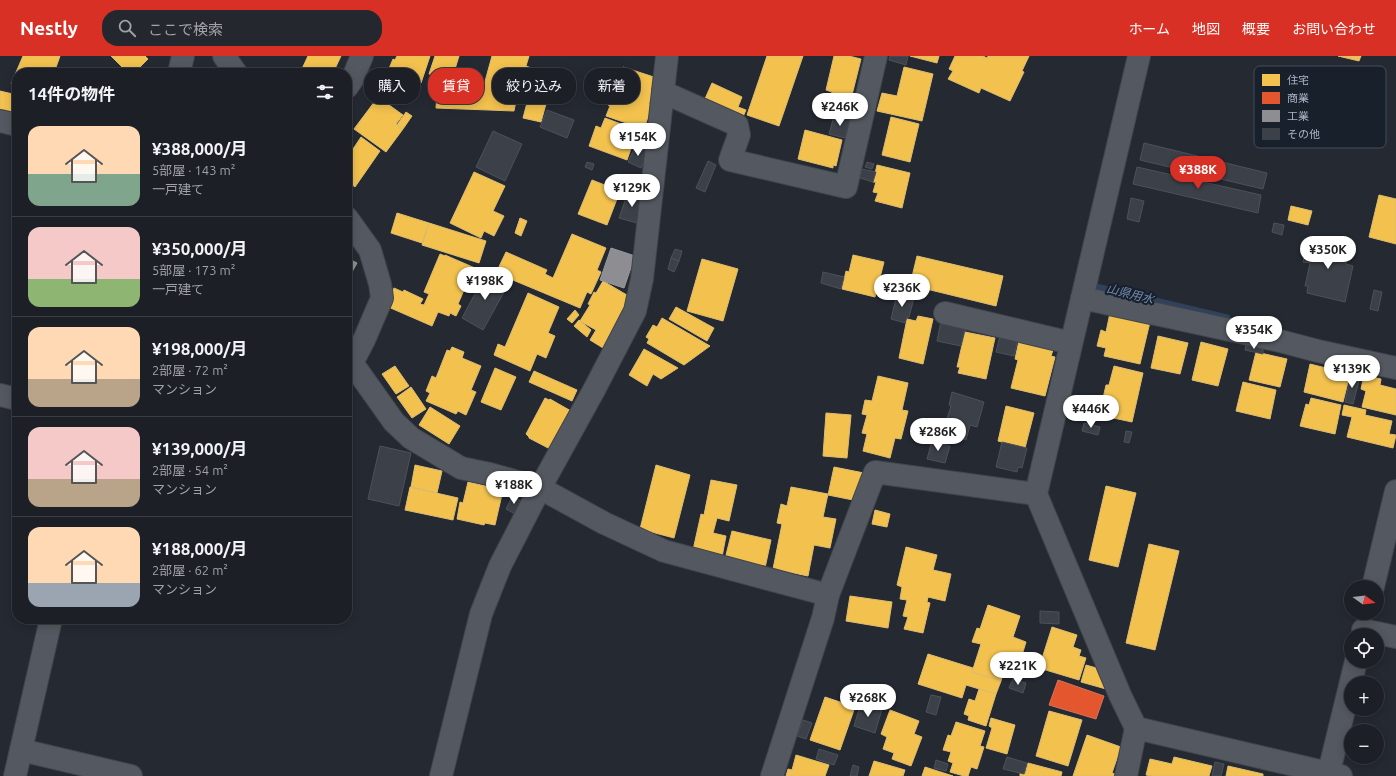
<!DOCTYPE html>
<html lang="ja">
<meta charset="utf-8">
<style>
body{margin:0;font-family:Ubuntu,"Noto Sans JP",sans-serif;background:#25272e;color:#f1f3f6;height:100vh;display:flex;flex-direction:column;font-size:15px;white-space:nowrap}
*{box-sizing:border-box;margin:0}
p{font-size:13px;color:#a0a2a7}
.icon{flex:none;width:22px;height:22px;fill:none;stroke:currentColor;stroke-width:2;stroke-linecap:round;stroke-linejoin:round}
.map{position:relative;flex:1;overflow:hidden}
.side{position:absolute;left:12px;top:12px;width:340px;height:556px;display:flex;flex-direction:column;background:#1c1f26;border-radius:16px;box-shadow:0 2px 10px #0003,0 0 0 1px #3a3d43}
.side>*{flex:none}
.hud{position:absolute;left:364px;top:12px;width:380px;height:36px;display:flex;gap:8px}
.needle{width:26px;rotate:105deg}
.tools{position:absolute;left:1344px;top:524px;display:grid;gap:8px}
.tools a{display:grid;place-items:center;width:40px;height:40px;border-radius:50%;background:#1c1f26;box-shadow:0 2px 10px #0003,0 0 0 1px #3a3d43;font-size:20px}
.price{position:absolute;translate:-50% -34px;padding:0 9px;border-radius:14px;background:#fff;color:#222;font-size:13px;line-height:26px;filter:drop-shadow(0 1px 2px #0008)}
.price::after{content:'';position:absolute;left:50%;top:24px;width:12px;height:9px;margin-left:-6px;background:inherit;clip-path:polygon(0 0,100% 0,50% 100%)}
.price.active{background:#d93025;color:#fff}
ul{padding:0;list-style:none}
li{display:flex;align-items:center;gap:12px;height:100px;padding:0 16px}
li+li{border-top:1px solid #3a3d43}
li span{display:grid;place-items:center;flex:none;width:112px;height:80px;border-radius:12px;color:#555}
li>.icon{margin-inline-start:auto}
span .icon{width:48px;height:48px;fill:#fffc;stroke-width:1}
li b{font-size:17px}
h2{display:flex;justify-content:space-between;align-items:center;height:48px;padding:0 16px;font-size:17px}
.chip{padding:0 14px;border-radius:16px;background:#1c1f26;box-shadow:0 2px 10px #0003,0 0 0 1px #3a3d43;font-size:14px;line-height:36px}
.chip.active{background:#d93025;color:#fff}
header{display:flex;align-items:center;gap:24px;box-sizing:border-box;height:56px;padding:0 20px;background:#d93025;color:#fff}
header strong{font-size:19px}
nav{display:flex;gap:22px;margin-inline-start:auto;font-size:14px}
.search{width:280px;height:36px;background:#25272e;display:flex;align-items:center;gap:10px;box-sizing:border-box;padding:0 14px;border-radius:16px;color:#a0a2a7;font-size:15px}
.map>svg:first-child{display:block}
.homes{fill:#f2c14e;stroke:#ddbd72}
.shops{fill:#e4572e;stroke:#d3735b}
.industry{fill:#8d8d92;stroke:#9699a1}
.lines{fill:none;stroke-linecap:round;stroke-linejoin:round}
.stream{stroke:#30415c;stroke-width:7}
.building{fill:#3c4048;stroke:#4c515a}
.minor-casing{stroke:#41444b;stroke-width:24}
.minor{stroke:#545860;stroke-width:22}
.labels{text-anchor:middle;stroke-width:4;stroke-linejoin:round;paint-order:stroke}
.water-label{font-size:12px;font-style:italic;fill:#738aaf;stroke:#18202c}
.key{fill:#18202c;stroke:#444d5a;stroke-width:1}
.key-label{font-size:11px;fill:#acb5c5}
</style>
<header>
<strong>Nestly</strong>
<div class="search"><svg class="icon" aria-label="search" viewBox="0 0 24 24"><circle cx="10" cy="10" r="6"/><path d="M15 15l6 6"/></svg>ここで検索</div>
<nav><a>ホーム</a><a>地図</a><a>概要</a><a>お問い合わせ</a></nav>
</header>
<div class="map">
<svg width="1396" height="720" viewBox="0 0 1396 720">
<rect width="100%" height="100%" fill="#252932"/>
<g class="homes">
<polygon points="23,0 60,0 54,17 17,17 17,31 11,28"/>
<polygon points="111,0 145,0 148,3 134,17 128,17"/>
<polygon points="308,0 341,0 333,17 300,17"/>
<polygon points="397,0 430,0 421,27 388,15 393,3 395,4"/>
<polygon points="435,0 459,0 451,26 429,18"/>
<polygon points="492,0 529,0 526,10 534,13 526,37 518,35 514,55 436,52 437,36 446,36 446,32 461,33 461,28 484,29"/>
<polygon points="767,0 803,0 779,70 747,59"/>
<polygon points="834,0 849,0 861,3 849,51 830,47 832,36 826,34"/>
<polygon points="910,0 939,0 937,7"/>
<polygon points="955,0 983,0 987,2 988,0 1029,0 1022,15 1024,16 1010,45 981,32 979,37 948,23 953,15 949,13"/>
<polygon points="1338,0 1361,0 1359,5"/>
<polygon points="623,11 657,22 649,48 652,49 644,73 606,60 610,50 608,49 612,38 609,37 616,15 621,16"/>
<polygon points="904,11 933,18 922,65 877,55 882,37 897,40"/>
<polygon points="712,27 742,41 738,51 746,54 742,63 704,45"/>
<polygon points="0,35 17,39 17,61 0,56"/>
<polygon points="378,41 403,59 396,68 403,73 386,96 354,73"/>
<polygon points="528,43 546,48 541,66 523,62"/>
<polygon points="406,56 412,60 403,73 397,69"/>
<polygon points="891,61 919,68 910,106 882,99"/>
<polygon points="605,62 629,71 626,81 634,84 627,104 589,90 596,70 601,72"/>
<polygon points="805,74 842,84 836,110 833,109 833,112 798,103"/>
<polygon points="361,81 380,95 355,131 347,125 347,95 348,93 351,96"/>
<polygon points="877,109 910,117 902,152 875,145 878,137 873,136 876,126 873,126"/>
<polygon points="474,116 505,130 493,155 504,160 494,180 484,175 481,182 450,167"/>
<polygon points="592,124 620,135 607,169 578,158"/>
<polygon points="1379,139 1396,143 1396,188 1369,181"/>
<polygon points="1291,150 1312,155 1308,169 1288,164"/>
<polygon points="397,157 429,167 422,187 391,177"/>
<polygon points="520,162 527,165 521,180 515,177"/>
<polygon points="429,167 486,185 479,207 422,189"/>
<polygon points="572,178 606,192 597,214 601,216 591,238 587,236 580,252 496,217 506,196 547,214 545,218 553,222"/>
<polygon points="440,198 445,200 445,199 475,212 470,223 473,224 468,236 464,234 458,248 461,250 456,260 450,257 449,260 438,256 432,270 386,250 394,232 403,236 404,234 423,243 420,248 424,249 429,238 424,236"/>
<polygon points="853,199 884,206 875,241 842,233 846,215 849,216"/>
<polygon points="917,200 1003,220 996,250 910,229"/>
<polygon points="702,203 738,213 723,265 687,255"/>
<polygon points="603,225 632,242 603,292 590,284 596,274 580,265 590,249 588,248 594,236 596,237"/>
<polygon points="528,237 559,251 548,277 555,280 546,302 537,298 530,315 494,299 498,288 505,291"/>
<polygon points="676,251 714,272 707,285 669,263"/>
<polygon points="575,254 579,259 572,267 567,263"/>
<polygon points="1110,257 1150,266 1140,308 1104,300 1106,292 1097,290 1101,274 1106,276"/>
<polygon points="918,260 933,263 923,308 899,302 907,263 916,265"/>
<polygon points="662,262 710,290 684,309 647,287 649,283 646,281 653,269 657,271"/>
<polygon points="579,264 591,274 587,281 574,270"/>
<polygon points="965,276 995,282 986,323 958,317 960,311 957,311"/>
<polygon points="1158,280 1188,287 1180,318 1151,312"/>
<polygon points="1019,285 1053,294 1051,300 1055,301 1045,340 1011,332 1018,304 1015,303"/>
<polygon points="1201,286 1228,293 1218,330 1192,324"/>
<polygon points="452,291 464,296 462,302 481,310 471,334 476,336 466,359 458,355 456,358 426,345 430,337 426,335 432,320 436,322 447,294 450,295"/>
<polygon points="644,293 678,312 661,323 653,318 647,330 629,319"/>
<polygon points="1256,296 1287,303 1280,331 1249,324"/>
<polygon points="1310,308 1350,318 1343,346 1304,336"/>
<polygon points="395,310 409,330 396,338 382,318"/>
<polygon points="1114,310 1143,317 1132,366 1104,360 1107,348 1102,347 1106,329 1109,329"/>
<polygon points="495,312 516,321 501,354 481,346"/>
<polygon points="534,315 577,334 572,345 529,326"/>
<polygon points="1364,319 1381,323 1380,329 1396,333 1396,359 1362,351 1366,335 1361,333"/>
<polygon points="878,320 908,327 902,354 908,355 901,383 895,382 890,402 863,395 867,378 862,377 867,359 862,358 865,344 872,345"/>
<polygon points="1243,326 1276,334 1270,363 1236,355"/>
<polygon points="411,331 426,353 412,362 397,341"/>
<polygon points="545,342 549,344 550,343 571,355 550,393 529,382 529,381 526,378"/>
<polygon points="1311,342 1341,349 1335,378 1300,370 1306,348 1309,349"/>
<polygon points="1344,349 1366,354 1365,359 1392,365 1389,378 1396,379 1393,392 1347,381 1352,361 1342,359"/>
<polygon points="1006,350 1034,357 1025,392 998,385"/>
<polygon points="430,351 460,370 449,388 419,369"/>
<polygon points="826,357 851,359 847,402 823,400"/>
<polygon points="415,409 442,415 437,437 411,431"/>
<polygon points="656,409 690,419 674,482 640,473"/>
<polygon points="834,411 864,417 858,445 828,439"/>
<polygon points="711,424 737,429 729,465 717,462 713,477 726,480 722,501 693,494 701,458 704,459"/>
<polygon points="468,426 503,434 495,469 485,467 484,469 457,463 460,446 463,447"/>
<polygon points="1106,430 1136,437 1118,511 1089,504"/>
<polygon points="410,431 458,442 453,464 405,454"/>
<polygon points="791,431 828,438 823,461 836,463 830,492 814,489 808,520 773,513 782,468 777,467 781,448 787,450"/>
<polygon points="875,454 890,458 887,471 872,468"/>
<polygon points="732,475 771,484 765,512 725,503"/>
<polygon points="1149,488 1179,495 1155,594 1126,587"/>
<polygon points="906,491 937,499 933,514 951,518 945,545 928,541 927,546 930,547 923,577 904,573 908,561 903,560 907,544 900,543 902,531 897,529"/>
<polygon points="850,540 892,546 888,572 846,565"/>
<polygon points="988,549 1020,560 1013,581 1026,586 1019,609 1007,605 1001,625 972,616 981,588 972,586 977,572 980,573"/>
<polygon points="1052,571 1077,579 1073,591 1081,594 1079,600 1086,602 1079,624 1039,612"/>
<polygon points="928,598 973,612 972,616 1001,625 996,638 966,629 962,642 918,628"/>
<polygon points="1086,609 1100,613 1106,633 1081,626"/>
<polygon points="979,633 996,638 986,670 968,664 969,660 964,658 969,643 975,645"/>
<polygon points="825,641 855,651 840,694 810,684"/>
<polygon points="890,654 919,665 914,678 922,681 911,710 892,703 894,697 883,693 887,681 881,678"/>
<polygon points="1049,655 1082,664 1068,710 1036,700"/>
<polygon points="991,662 1015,669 1007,698 986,692 992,672 989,670"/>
<polygon points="956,666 985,675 980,690 984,691 977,713 971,711 968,720 964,720 950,716 953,707 948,705 951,696 943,694 948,679 951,680"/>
<polygon points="1087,679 1121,691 1112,717 1116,718 1115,720 1073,720"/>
<polygon points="796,699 829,709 825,720 786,720 788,713 792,714"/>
<polygon points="1174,701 1212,710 1209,720 1152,720 1146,719 1150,703 1172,708"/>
<polygon points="874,705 905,714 903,720 869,720"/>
<polygon points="1028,707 1062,716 1061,720 1020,720 1020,717 1025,718"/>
<polygon points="1228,710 1263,718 1263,720 1226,720"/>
<polygon points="925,711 953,720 922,720"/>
</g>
<polygon class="shops" points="1058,624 1104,640 1096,663 1049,649"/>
<g class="industry">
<polygon points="611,192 635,200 624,232 600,224"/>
<polygon points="347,202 357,207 347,225"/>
</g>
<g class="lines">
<polyline class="stream" points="1094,224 1093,229 1096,231 1227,262"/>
</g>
<g class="building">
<polygon points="890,0 908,0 906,9 889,4"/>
<polygon points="547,54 574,64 567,82 540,71"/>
<polygon points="834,60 850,63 845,82 829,78"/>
<polygon points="493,75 522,88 505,125 476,111"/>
<polygon points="1144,87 1267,117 1263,133 1140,104"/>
<polygon points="636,89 649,96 641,112 628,106"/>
<polygon points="708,105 716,109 705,136 696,132"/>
<polygon points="587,106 594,108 592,114 585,111"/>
<polygon points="867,106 874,108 872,113 865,111"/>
<polygon points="1137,111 1261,139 1258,157 1133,128"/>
<polygon points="862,113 876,116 873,126 860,122"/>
<polygon points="628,136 646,142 637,167 619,162"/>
<polygon points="1131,142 1144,145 1139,166 1127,163"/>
<polygon points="1274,167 1284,169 1282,179 1272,176"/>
<polygon points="1308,183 1349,192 1346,208 1353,210 1345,246 1307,237 1308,230 1305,230 1310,207 1303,206"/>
<polygon points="675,193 682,195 679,205 671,202"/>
<polygon points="671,202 679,205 674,216 668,213"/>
<polygon points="823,216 844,221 841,233 821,227"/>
<polygon points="486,217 508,229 483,274 462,262"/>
<polygon points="1374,234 1382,236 1378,255 1370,253"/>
<polygon points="897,238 914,242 909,261 907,261 905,267 891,263"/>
<polygon points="941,265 966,270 961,290 937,285"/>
<polygon points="1000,280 1018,284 1014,300 996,296"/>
<polygon points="1246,289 1263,293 1263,298 1245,294"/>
<polygon points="1351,319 1360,321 1353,348 1345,346"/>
<polygon points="952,336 984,346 977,371 970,369 966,384 956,381 957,376 944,372 951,350 949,349"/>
<polygon points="1084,367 1100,371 1098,379 1082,375"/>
<polygon points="1126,375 1132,376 1129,387 1124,386"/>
<polygon points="932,385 950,390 945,407 927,403"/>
<polygon points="1002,386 1027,392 1022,412 1018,411 1017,416 996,411"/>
<polygon points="380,390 411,397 399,450 368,443"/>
<polygon points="512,441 521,445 515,458 506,453"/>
<polygon points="1040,555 1059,556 1059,568 1040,567"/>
<polygon points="1013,623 1026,627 1023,637 1009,632"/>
<polygon points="931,639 941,641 936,659 926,656"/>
<polygon points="861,647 882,653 875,677 854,670"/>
<polygon points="803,664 812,667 806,683 797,680"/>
<polygon points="819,693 838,699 834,709 816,703"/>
<polygon points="1007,701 1027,707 1024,718 1003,713"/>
<polygon points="936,704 948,708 946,715 934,712"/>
<polygon points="1215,706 1224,708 1221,720 1212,720"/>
<polygon points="853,709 859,711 857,720 850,720"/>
</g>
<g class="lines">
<g class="minor-casing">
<g id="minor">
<polyline points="224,0 236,17"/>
<polyline points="1139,0 1036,438 1120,639 1136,672 1341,720"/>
<polyline points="179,17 183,0"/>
<polyline points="347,31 352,24 362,0"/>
<polyline points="663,36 737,69 739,79 730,104 846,131 876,0"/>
<polyline points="0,65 17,69"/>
<polyline points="347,162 370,194 380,228 382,242 364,284 352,307 394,366 411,382 461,412 490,418 540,432 604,467 664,495 828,539 823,562 772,720"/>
<polyline points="1082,242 1280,285 1318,295 1396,312"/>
<polyline points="945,257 1071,287"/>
<polyline points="0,339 17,343"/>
<polyline points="1373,531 1396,435"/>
<polyline points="828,539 875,416 1036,438"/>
<polyline points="1363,574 1396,581"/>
<polyline points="21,694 131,720"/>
<polyline points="15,720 51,563"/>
<polyline points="441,720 481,558 500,510 540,432 594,334 635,255 642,223 667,0"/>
<polyline points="1126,720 1136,672"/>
<polyline points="1328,720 1356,605"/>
</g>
</g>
<use href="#minor" class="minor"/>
</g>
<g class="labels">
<g class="water-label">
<text transform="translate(1130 238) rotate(14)" y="4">山県用水</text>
</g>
</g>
<rect x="1254" y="10" width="132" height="82" rx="6" class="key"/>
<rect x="1262" y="18" width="18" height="12" fill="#f2c14e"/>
<rect x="1262" y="36" width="18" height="12" fill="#e4572e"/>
<rect x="1262" y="54" width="18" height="12" fill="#8d8d92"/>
<rect x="1262" y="72" width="18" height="12" fill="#3c4048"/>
<g class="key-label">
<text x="1287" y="28">住宅</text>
<text x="1287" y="46">商業</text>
<text x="1287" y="64">工業</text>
<text x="1287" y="82">その他</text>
</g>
</svg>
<div class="tools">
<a><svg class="needle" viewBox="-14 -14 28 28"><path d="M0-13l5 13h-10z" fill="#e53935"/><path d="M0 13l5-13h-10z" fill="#a0a2a7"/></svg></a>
<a><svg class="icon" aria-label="locate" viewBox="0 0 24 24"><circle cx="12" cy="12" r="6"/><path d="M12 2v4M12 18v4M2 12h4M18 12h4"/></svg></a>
<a>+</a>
<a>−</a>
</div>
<b class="price" style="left:840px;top:71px">¥246K</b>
<b class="price" style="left:638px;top:101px">¥154K</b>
<b class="price active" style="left:1198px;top:134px">¥388K</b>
<b class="price" style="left:632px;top:152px">¥129K</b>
<b class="price" style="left:1328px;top:214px">¥350K</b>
<b class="price" style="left:485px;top:245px">¥198K</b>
<b class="price" style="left:902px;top:252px">¥236K</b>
<b class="price" style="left:1254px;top:294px">¥354K</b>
<b class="price" style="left:1352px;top:333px">¥139K</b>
<b class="price" style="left:1091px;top:373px">¥446K</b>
<b class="price" style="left:938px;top:396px">¥286K</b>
<b class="price" style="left:514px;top:449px">¥188K</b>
<b class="price" style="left:1018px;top:630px">¥221K</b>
<b class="price" style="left:868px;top:662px">¥268K</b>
<div class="hud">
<a class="chip">購入</a>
<a class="chip active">賃貸</a>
<a class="chip">絞り込み</a>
<a class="chip">新着</a>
</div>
<section class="side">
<h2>14件の物件<svg class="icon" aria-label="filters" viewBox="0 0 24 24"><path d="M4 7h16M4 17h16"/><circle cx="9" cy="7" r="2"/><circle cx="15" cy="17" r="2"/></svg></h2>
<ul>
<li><span style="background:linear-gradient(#ffd9b3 60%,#7fa58c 0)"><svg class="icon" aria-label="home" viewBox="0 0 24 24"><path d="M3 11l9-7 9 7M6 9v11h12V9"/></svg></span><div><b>¥388,000/月</b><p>5部屋 · 143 m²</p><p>一戸建て</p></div></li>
<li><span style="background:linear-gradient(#f6c9c9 65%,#8fb573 0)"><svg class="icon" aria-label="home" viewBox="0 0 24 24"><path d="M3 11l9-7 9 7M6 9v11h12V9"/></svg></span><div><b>¥350,000/月</b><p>5部屋 · 173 m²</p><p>一戸建て</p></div></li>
<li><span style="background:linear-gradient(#ffd9b3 65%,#b9a48a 0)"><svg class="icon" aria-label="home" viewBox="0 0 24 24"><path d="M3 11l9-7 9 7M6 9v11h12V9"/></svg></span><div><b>¥198,000/月</b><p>2部屋 · 72 m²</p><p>マンション</p></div></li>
<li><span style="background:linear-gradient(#f6c9c9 65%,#b9a48a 0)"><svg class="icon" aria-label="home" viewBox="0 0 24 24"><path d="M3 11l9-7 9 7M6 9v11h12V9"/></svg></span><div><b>¥139,000/月</b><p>2部屋 · 54 m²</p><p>マンション</p></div></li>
<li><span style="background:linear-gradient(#ffd9b3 70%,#9aa5b1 0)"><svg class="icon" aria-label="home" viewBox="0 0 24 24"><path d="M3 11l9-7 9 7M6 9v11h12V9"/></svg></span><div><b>¥188,000/月</b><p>2部屋 · 62 m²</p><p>マンション</p></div></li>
</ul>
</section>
</div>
